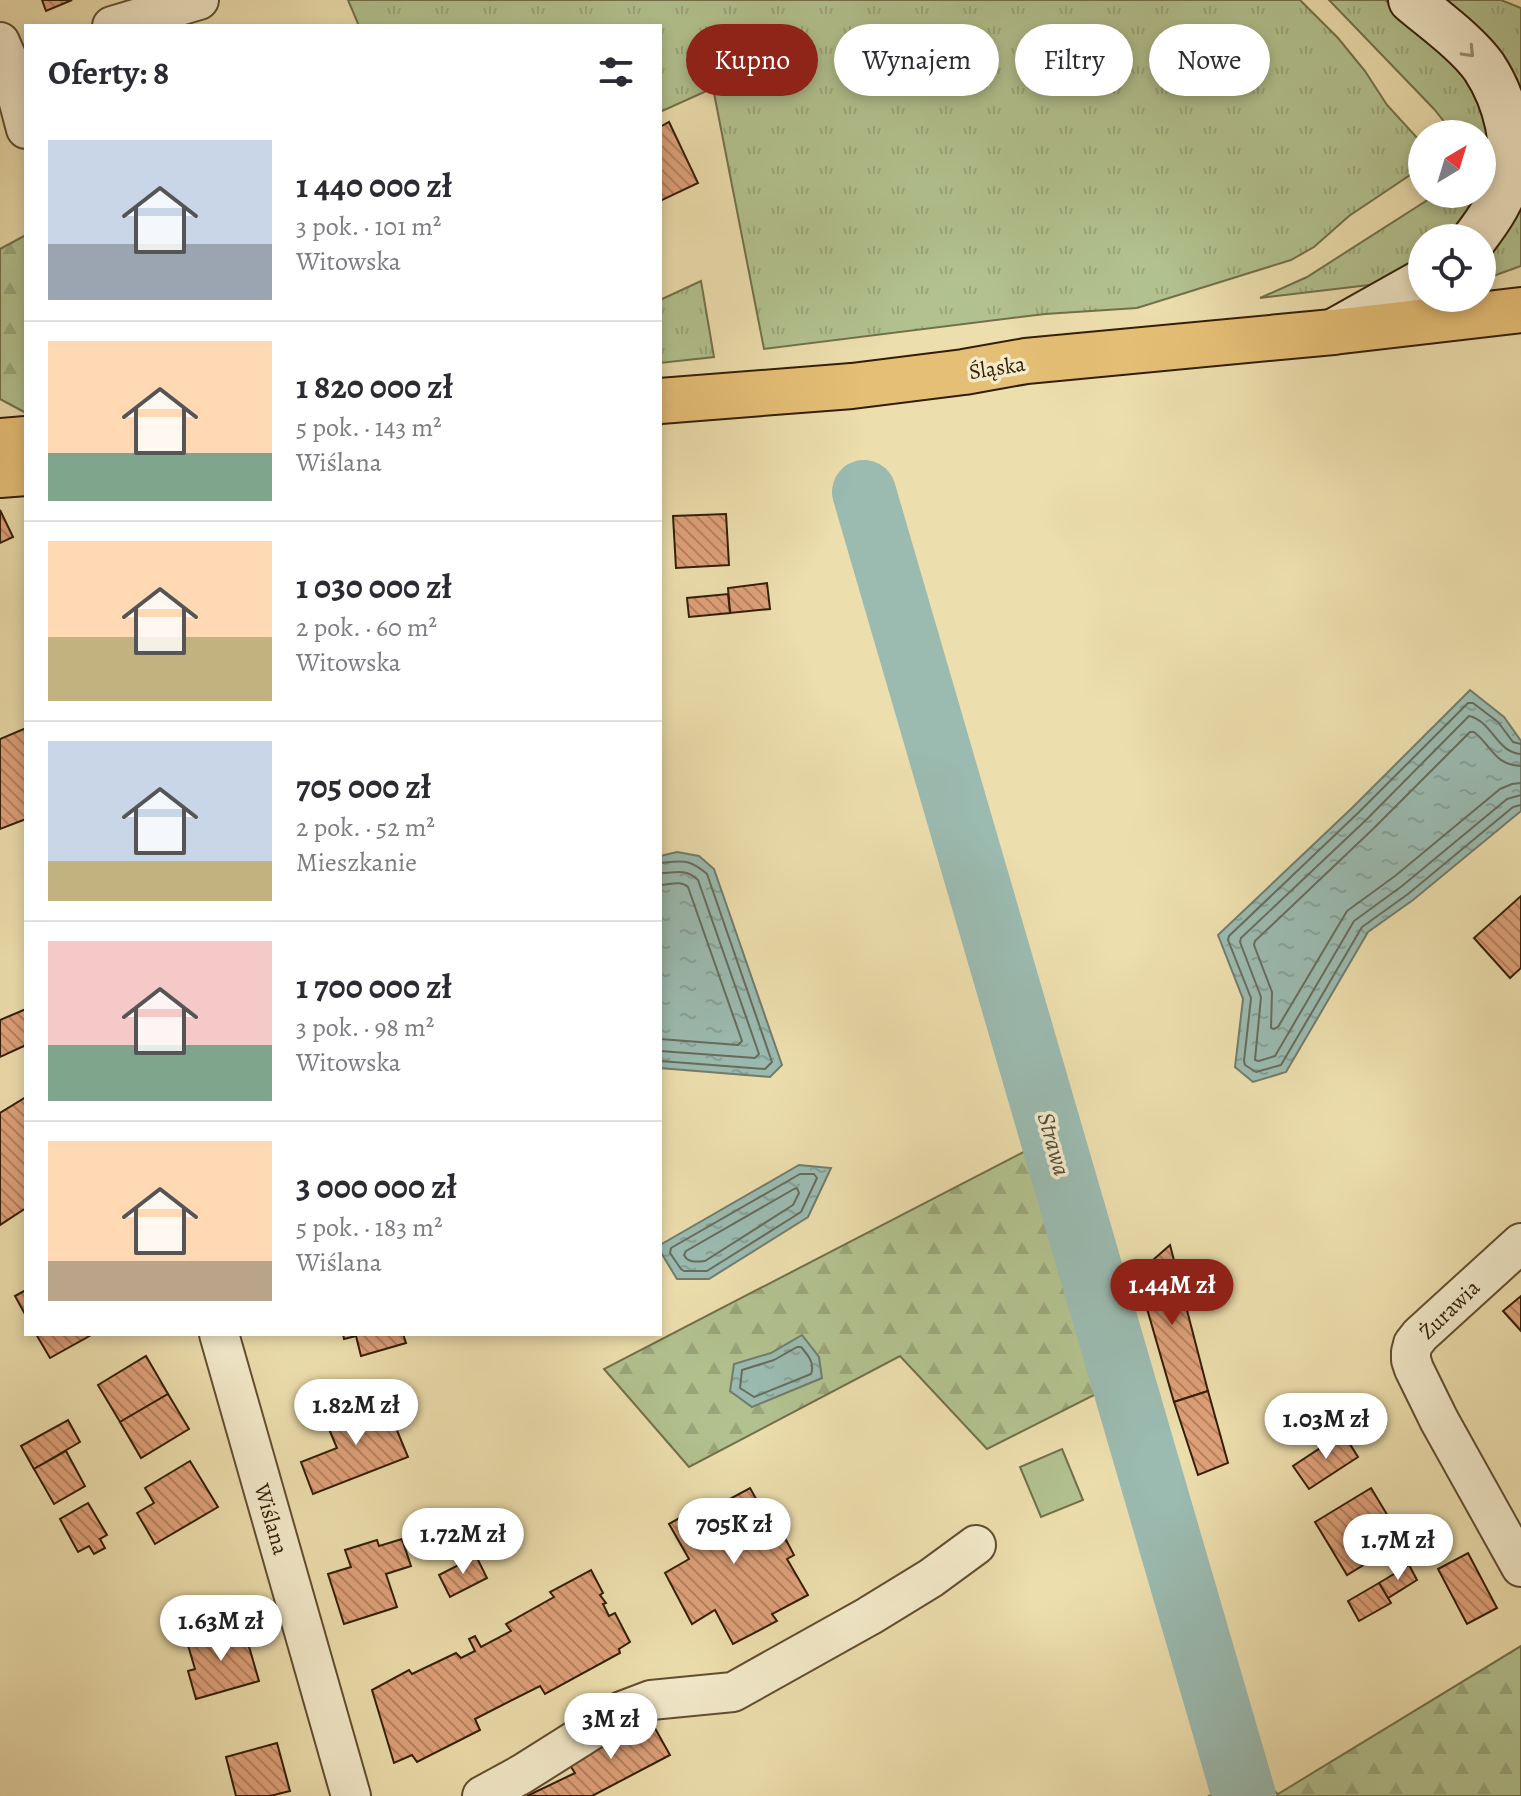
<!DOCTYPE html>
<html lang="pl">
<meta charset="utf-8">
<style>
body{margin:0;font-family:Alegreya,serif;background:#f2f2f3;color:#2b2b33;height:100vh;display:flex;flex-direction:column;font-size:30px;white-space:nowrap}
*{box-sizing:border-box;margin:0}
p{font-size:26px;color:#7c7c81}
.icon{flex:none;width:44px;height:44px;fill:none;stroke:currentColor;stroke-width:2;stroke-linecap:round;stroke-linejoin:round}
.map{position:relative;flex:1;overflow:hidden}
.drawer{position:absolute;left:24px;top:24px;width:638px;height:1312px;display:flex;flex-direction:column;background:#fff;border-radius:0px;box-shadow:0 4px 12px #0003}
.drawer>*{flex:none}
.hud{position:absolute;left:686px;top:24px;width:714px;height:72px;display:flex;gap:16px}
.needle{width:52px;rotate:38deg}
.controls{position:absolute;left:1408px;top:120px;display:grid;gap:16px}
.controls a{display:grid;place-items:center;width:88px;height:88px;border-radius:50%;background:#fff;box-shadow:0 4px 12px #0003;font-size:40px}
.price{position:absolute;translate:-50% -68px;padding:0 18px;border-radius:28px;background:#fff;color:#222;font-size:26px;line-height:52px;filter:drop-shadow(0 2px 4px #0008)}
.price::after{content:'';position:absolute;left:50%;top:48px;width:24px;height:18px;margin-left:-12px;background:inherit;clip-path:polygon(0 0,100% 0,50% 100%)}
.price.active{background:#8f2418;color:#fff}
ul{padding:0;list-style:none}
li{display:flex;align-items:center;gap:24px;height:200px;padding:0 24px}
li+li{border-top:2px solid #e1e1e2}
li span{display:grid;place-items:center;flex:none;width:224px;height:160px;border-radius:0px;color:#555}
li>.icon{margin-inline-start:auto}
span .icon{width:96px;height:96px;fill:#fffc;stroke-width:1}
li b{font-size:34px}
h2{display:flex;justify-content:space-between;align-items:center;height:96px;padding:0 24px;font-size:34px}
.chip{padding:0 28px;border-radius:36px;background:#fff;box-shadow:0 4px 12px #0003;font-size:28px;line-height:72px}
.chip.active{background:#8f2418;color:#fff}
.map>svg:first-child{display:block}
.grass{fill:url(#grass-tufts);stroke:#72704a;stroke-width:2}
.forest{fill:url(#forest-firs);stroke:#72704a;stroke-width:2}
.park{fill:#b2c28f;stroke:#72704a;stroke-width:2}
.water{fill:url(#water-ripples);stroke:#717c6d;stroke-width:2}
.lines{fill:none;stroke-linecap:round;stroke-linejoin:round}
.shore{stroke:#676c5c;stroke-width:2}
.stream{stroke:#717c6d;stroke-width:11}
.river{stroke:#9bbbb1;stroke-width:64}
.building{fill:url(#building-back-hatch);stroke:#331d06;stroke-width:2}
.street-casing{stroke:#624d30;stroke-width:42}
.secondary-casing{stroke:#331d06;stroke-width:48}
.primary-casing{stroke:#331d06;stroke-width:48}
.street{stroke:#f3eaca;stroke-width:38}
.secondary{stroke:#f3eaca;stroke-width:44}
.primary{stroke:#e6bf76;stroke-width:44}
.oneway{stroke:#9d8e72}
.labels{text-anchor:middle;stroke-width:7;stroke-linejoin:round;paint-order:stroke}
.street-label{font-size:22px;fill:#331d06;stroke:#f3eaca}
.water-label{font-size:24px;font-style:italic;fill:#524c39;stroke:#f3eaca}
</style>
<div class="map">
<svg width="1521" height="1796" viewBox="0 0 1521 1796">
<defs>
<pattern id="grass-tufts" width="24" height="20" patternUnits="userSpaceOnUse" patternTransform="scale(2)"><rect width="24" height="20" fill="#b2c28f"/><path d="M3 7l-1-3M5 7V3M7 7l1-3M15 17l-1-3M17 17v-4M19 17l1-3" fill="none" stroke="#9aa67a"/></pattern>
<pattern id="forest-firs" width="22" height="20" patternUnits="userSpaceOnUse" patternTransform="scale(2)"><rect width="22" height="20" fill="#b2c28f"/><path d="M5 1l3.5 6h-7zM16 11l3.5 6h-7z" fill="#9aa67a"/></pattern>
<pattern id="water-ripples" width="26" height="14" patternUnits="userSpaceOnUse" patternTransform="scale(2)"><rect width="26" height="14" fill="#9bbbb1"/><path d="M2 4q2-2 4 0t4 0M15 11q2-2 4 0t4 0" fill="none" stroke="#86a097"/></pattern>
<pattern id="building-back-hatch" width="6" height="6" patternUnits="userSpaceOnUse" patternTransform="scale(2)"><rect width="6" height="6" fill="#dfa17a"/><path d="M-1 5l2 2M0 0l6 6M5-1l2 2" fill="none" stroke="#b58362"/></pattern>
</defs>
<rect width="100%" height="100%" fill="#eddead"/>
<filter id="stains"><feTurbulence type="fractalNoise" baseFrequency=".0025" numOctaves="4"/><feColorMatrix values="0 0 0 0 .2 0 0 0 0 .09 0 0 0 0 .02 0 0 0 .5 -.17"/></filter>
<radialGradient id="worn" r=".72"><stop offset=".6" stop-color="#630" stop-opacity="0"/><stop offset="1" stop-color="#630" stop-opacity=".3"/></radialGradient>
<g class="grass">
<path d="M348,0h952l38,38 27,33 22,34 33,36c4,10 2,21 -4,30l-67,45 -35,31 -23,13 -154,48 -92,6 -281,35 -51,-261 -53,24v-86h-301z"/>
<polygon points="1329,0 1385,0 1408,18 1467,77 1483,106 1492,145 1482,144 1482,134 1454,134 1434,109"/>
<polygon points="1435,0 1501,0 1521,8 1521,109"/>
<polygon points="1437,194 1482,194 1456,238 1422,238 1422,266 1386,283 1260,298 1307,277"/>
<polygon points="1521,197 1521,266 1482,280 1482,263 1498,243"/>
<polygon points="701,281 714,357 660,363 660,300"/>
</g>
<g class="forest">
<polygon points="26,235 26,413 0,399 0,249"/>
<polygon points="1039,1144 1104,1390 987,1449 900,1356 689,1467 604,1369"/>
<polygon points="1521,1646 1521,1796 1209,1796 1249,1770 1278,1794"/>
</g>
<polygon class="park" points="1062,1449 1083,1500 1041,1517 1020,1467"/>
<g class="water">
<polygon points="879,486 911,572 896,597 872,585 845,496 864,492"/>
<polygon points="1470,690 1504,717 1521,741 1521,811 1413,900 1368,932 1286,1072 1253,1082 1235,1067 1243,999 1218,935 1352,808"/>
<polygon points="677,852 699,856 714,869 782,1065 770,1077 660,1068 660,856"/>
<polygon points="799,1165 831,1168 808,1217 709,1279 677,1279 660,1251 660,1245"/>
<polygon points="802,1335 819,1357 822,1378 752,1407 730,1391 734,1364 771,1353"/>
</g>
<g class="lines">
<g class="shore">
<polygon points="872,498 876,501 902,569 892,585 878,578 856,506 858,502"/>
<polyline points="1521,744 1513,742 1498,722 1473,703 1468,703 1358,813 1229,936 1228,940 1251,998 1244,1061 1245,1065 1256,1072 1281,1065 1362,927 1408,894 1513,807 1521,805"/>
<path d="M1521,754c-24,-1 -29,-33 -52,-38l-104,105 -124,117 -1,4 21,55 -6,63 4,1 16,-5 79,-135 48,-35 105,-87 14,-4"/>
<path d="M1521,766c-27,-1 -29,-20 -47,-34h-4l-97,97 -118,112 -1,4 18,47 -1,36 3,1 4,-2 69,-116 48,-35 105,-87 12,-5 9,-1"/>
<path d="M660,863c22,-2 29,-5 47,11l65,188 -7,7 -105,-8"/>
<path d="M660,873c16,0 26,-5 38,7l61,174 -4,4 -95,-7"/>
<path d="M660,885c10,0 20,-5 28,2l54,154 -4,4 -78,-6"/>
<polygon points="800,1174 814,1174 817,1178 801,1212 707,1271 684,1271 681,1269 670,1253 671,1248"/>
<path d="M797,1188l2,5 -6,12 -88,56c-9,1 -17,2 -21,-6l2,-4 108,-62z"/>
<path d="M797,1347h4c7,8 14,16 10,27l-57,23 -14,-9 2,-18 32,-10z"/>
</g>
<polyline class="stream" points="1225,1796 1242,1791"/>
<polyline class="river" points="864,492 1244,1796"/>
</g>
<g class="building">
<polygon points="42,0 72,0 46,11"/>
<polygon points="669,122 698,183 660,201 660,127"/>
<polygon points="0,510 13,537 0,543"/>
<polygon points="726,514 729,565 676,568 673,516"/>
<polygon points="767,583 770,609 730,613 728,588"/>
<polygon points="728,594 730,613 689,617 687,598"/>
<polygon points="26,728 26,819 0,829 0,739"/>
<polygon points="1521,896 1521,968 1510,978 1474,938"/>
<polygon points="26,1009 26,1045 0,1057 0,1020"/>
<polygon points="26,1097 26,1208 0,1225 0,1113"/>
<polygon points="1170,1245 1208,1391 1174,1402 1137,1274"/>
<polygon points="26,1290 26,1316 15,1296"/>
<polygon points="1521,1296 1521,1331 1503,1311"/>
<polygon points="36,1334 93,1334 50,1358"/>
<polygon points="343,1334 403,1334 406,1343 361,1356 356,1336 344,1339"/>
<polygon points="146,1356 168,1394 120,1422 98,1385"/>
<polygon points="1208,1391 1228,1463 1198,1475 1174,1402"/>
<polygon points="168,1394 189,1429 141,1458 120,1422"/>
<polygon points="384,1399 408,1457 313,1494 301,1462 337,1448 326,1422"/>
<polygon points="68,1420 80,1442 34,1469 21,1446"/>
<polygon points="1343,1433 1358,1457 1309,1489 1293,1466"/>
<polygon points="66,1451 85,1486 54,1504 34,1469"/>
<polygon points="190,1461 218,1507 155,1544 137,1513 154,1503 145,1488"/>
<polygon points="750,1488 769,1522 775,1519 794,1555 787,1559 808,1595 772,1614 777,1621 733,1644 715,1610 692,1624 665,1573 689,1559 669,1524 712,1500 715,1507"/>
<polygon points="1371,1488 1403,1541 1347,1575 1315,1522"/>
<polygon points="88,1503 107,1535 100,1539 105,1548 94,1554 89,1546 78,1552 60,1519"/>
<polygon points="402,1539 411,1566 386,1574 397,1607 344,1624 328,1574 351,1567 345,1550 377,1540 379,1546"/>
<polygon points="1468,1553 1497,1608 1467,1624 1438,1569"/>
<polygon points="476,1556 487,1578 450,1597 439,1575"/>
<polygon points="1409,1565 1417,1580 1388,1598 1379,1583"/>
<polygon points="591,1570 603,1593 600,1595 606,1603 603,1604 609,1616 615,1613 630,1642 619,1649 620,1653 545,1694 540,1686 475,1719 480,1730 417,1762 412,1755 394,1763 372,1690 409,1670 412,1674 456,1653 461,1658 475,1651 469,1639 475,1636 481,1647 511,1631 506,1624 554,1597 550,1592"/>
<polygon points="1379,1583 1391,1603 1359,1621 1348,1601"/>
<polygon points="243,1626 259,1681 196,1699 188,1671 195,1669 187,1642"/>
<polygon points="647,1714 670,1755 592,1796 527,1796 575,1773 566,1759"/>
<polygon points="277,1743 290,1791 270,1796 236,1796 226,1757"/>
</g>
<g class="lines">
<g class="street-casing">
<g id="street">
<polyline points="112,26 199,0"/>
<polyline points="0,42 7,58 26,129"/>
<polyline points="1521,1243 1420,1335 1413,1344 1411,1352 1411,1360 1414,1369 1439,1420 1521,1567"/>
<polyline points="219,1334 351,1796"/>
<polyline points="482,1796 522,1774 622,1711 651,1700 733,1692 869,1616 931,1578 976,1545"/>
</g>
</g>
<g class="secondary-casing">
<g id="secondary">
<path d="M1411,0c22,19 56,43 73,67 21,32 35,81 22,118 -6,19 -19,37 -31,53"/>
<polyline points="1333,332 1422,282"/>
</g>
</g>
<g class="primary-casing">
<g id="primary">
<polyline points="660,401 852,386 964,372 1026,361 1333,332 1521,310"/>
<polyline points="0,441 26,439"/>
<polyline points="0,475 26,473"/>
</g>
</g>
<use href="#street" class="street"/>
<use href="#secondary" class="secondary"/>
<use href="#primary" class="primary"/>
</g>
<defs><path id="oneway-chevron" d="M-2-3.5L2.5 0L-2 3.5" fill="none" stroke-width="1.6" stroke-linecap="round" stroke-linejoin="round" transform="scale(2)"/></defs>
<use class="oneway" href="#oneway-chevron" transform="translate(1469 52) rotate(46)"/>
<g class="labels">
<g class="street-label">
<text transform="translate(997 367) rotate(-9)" y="8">Śląska</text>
<text transform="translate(1449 1309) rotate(-44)" y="8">Żurawia</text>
<text transform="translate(272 1519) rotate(74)" y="8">Wiślana</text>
</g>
<g class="water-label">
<text transform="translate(1054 1144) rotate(74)" y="8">Strawa</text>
</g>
</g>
<rect width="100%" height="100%" filter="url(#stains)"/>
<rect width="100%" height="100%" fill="url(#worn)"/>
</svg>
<div class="controls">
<a><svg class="needle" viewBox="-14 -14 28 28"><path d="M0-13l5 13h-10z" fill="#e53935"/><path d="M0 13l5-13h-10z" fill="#7c7c81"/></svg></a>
<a><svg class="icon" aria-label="locate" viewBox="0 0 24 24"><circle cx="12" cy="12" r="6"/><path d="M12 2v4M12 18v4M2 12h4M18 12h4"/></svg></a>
</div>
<b class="price active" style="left:1172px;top:1327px">1.44M zł</b>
<b class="price" style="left:356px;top:1447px">1.82M zł</b>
<b class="price" style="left:1326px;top:1461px">1.03M zł</b>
<b class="price" style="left:734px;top:1566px">705K zł</b>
<b class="price" style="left:463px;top:1576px">1.72M zł</b>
<b class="price" style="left:1398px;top:1582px">1.7M zł</b>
<b class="price" style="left:221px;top:1663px">1.63M zł</b>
<b class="price" style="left:611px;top:1761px">3M zł</b>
<div class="hud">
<a class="chip active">Kupno</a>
<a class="chip">Wynajem</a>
<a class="chip">Filtry</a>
<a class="chip">Nowe</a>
</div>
<section class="drawer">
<h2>Oferty: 8<svg class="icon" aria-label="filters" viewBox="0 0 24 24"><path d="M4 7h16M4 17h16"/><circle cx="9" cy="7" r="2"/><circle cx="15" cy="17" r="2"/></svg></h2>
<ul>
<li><span style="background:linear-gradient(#c9d6e8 65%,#9aa5b1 0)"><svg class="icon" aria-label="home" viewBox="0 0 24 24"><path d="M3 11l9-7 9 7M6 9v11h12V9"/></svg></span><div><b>1 440 000 zł</b><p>3 pok. · 101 m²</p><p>Witowska</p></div></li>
<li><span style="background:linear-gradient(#ffd9b3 70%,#7fa58c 0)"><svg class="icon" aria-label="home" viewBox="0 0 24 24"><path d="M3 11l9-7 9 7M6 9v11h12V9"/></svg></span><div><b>1 820 000 zł</b><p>5 pok. · 143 m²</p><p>Wiślana</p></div></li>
<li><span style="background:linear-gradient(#ffd9b3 60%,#c2b280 0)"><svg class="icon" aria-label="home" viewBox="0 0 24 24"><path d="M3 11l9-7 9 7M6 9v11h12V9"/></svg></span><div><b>1 030 000 zł</b><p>2 pok. · 60 m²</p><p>Witowska</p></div></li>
<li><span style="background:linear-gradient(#c9d6e8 75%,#c2b280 0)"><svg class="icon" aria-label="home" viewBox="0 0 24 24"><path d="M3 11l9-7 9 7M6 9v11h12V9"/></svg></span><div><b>705 000 zł</b><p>2 pok. · 52 m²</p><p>Mieszkanie</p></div></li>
<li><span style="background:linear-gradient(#f6c9c9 65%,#7fa58c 0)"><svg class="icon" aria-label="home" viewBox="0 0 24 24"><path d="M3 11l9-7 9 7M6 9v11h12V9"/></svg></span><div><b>1 700 000 zł</b><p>3 pok. · 98 m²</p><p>Witowska</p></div></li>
<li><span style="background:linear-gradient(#ffd9b3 75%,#b9a48a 0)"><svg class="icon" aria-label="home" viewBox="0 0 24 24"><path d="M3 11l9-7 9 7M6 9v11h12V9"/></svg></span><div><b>3 000 000 zł</b><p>5 pok. · 183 m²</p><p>Wiślana</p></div></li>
</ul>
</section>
</div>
